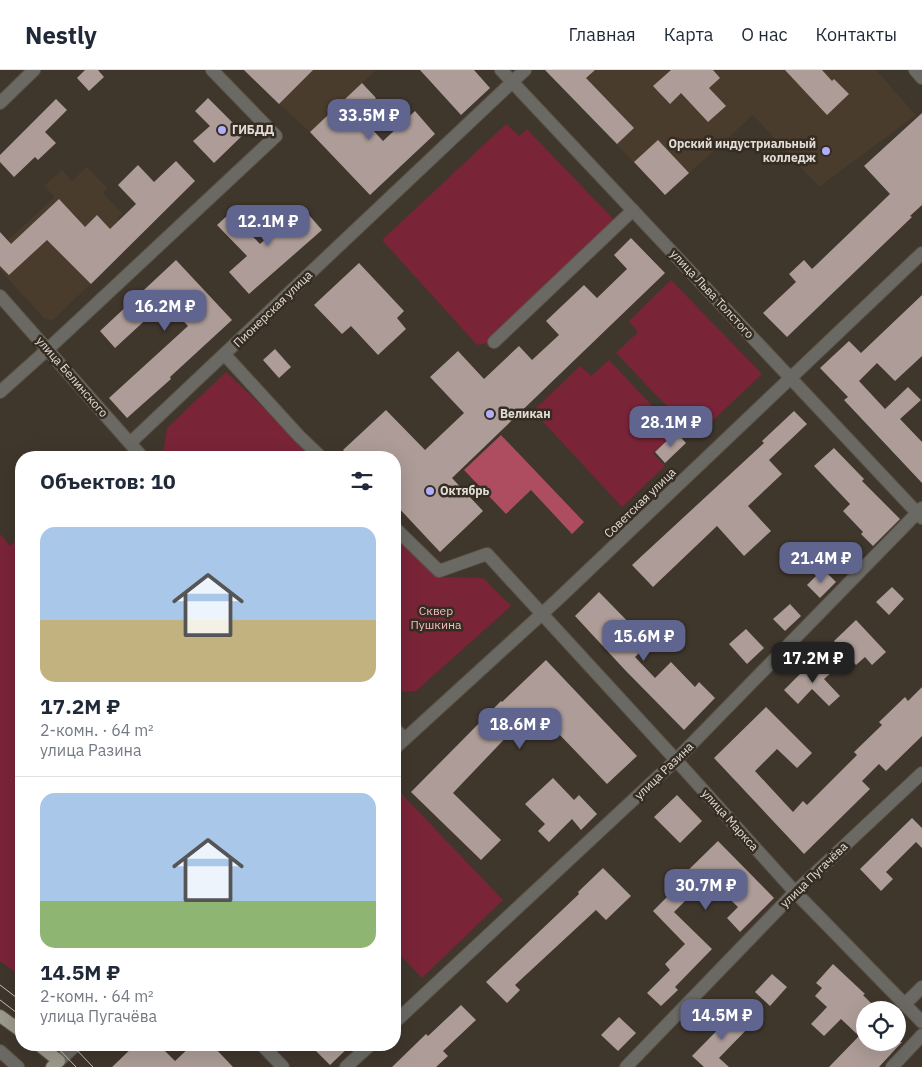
<!DOCTYPE html>
<html lang="ru">
<meta charset="utf-8">
<style>
body{margin:0;font-family:"IBM Plex Sans",sans-serif;background:#f2f2f3;color:#1f2937;height:100vh;display:flex;flex-direction:column;font-size:19px;white-space:nowrap}
*{box-sizing:border-box;margin:0}
p{font-size:16px;color:#747a83}
.icon{flex:none;width:28px;height:28px;fill:none;stroke:currentColor;stroke-width:2;stroke-linecap:round;stroke-linejoin:round}
.map{position:relative;flex:1;overflow:hidden}
.side{position:absolute;left:15px;top:381px;width:386px;height:600px;display:flex;flex-direction:column;background:#fff;border-radius:20px;box-shadow:0 5px 20px #0002}
.side>*{flex:none}
.tools{position:absolute;left:856px;top:931px;display:grid;gap:10px}
.tools a{display:grid;place-items:center;width:50px;height:50px;border-radius:50%;background:#fff;box-shadow:0 5px 20px #0002;font-size:25px}
.price{position:absolute;translate:-50% -42px;padding:0 11px;border-radius:10px;background:#60658f;color:#fff;font-size:16px;line-height:32px;filter:drop-shadow(0 1px 2px #0008)}
.price::after{content:'';position:absolute;left:50%;top:30px;width:15px;height:11px;margin-left:-8px;background:inherit;clip-path:polygon(0 0,100% 0,50% 100%)}
.price.on{background:#222;color:#fff}
ul{padding:0;list-style:none}
li{display:grid;align-content:center;gap:10px;height:265px;padding:0 25px}
li+li{border-top:1px solid #e0e1e3}
li span{display:grid;place-items:center;height:155px;border-radius:15px;color:#555}
li>.icon{margin-inline-start:auto}
span .icon{width:90px;height:90px;fill:#fffc;stroke-width:1}
li b{font-size:21px}
h2{display:flex;justify-content:space-between;align-items:center;height:60px;padding:0 25px;font-size:21px}
header{display:flex;align-items:center;gap:30px;box-sizing:border-box;height:70px;padding:0 25px;background:#fff;border-bottom:1px solid #e0e1e3}
header strong{font-size:24px}
nav{display:flex;gap:28px;margin-inline-start:auto;font-size:18px}
.map>svg:first-child{display:block}
.built{fill:#4a3c2d}
.green{fill:#7a2438}
.forest{fill:#ad4d5f}
.building{fill:#ad9c97}
.lines{fill:none;stroke-linecap:round;stroke-linejoin:round}
.minor-casing{stroke:#5c544b;stroke-width:14}
.major-casing{stroke:#5c544b;stroke-width:14}
.minor{stroke:#6b6963;stroke-width:12}
.major{stroke:#9c998d;stroke-width:12}
.tram{stroke:#c7c0b9;stroke-width:1}
.poi-dot{fill:#b0aefa;stroke:#352c22;stroke-width:2}
.labels{text-anchor:middle;stroke-width:5;stroke-linejoin:round;paint-order:stroke}
.poi-label{font-size:12px;font-weight:bold;fill:#e2dcd6;stroke:#352c22;text-anchor:start}
.street-label{font-size:12px;fill:#e2dcd6;stroke:#352c22}
.park-label{font-size:12px;fill:#f3bdc3;stroke:#352c22}
</style>
<header>
<strong>Nestly</strong>
<nav><a>Главная</a><a>Карта</a><a>О нас</a><a>Контакты</a></nav>
</header>
<div class="map">
<svg width="922" height="997" viewBox="0 0 922 997">
<rect width="100%" height="100%" fill="#3f362c"/>
<g class="built">
<polygon points="244,0 376,0 310,62 279,34"/>
<polygon points="554,0 876,0 916,45 819,117 753,45 665,125 549,4"/>
<polygon points="87,97 107,118 103,123 122,143 117,148 137,169 53,250 45,249 0,200 0,178 55,127 44,116 62,100 72,111"/>
</g>
<g class="green">
<polygon points="506,54 519,66 527,59 618,154 494,272 477,275 382,170"/>
<polygon points="671,210 762,304 708,355 696,343 684,354 616,283 638,262 629,251"/>
<polygon points="609,290 677,362 653,383 665,396 622,437 533,341 580,296 591,306"/>
<polygon points="226,302 316,387 166,388 163,384 167,358"/>
<polygon points="395,463 441,507 483,508 511,536 416,621 397,622 395,620"/>
<polygon points="0,464 10,476 21,467 21,906 0,891"/>
<polygon points="395,717 503,830 422,908 395,880"/>
</g>
<polygon class="forest" points="501,365 584,452 572,464 531,420 506,444 464,400"/>
<g class="building">
<polygon points="85,0 98,0 104,7 89,21 77,8"/>
<polygon points="244,0 313,0 279,34"/>
<polygon points="420,0 474,0 490,18 461,45"/>
<polygon points="545,0 595,0 586,8 634,58 617,74"/>
<polygon points="671,0 713,0 720,8 709,18 726,36 708,52 681,23 670,34 653,16"/>
<polygon points="785,0 822,0 832,11 834,9 849,24 827,45"/>
<polygon points="362,13 376,28 359,45 383,71 415,41 435,64 370,125 310,62"/>
<polygon points="208,28 244,64 214,93 193,71 210,56 195,41"/>
<polygon points="56,29 67,40 45,62 56,73 38,90 35,87 14,107 0,92 0,85"/>
<polygon points="922,43 922,135 910,146 912,147 787,267 763,243 796,212 789,204 804,190 812,199 890,124 864,96"/>
<polygon points="658,70 689,103 665,125 634,92"/>
<polygon points="176,91 195,111 91,214 47,170 9,205 0,196 0,162 11,174 59,129 85,157 97,145 110,159 136,134 118,115 138,95 154,112"/>
<polygon points="302,137 322,160 249,224 229,202 247,186 217,155 230,143 260,174"/>
<polygon points="631,168 665,203 452,408 483,441 440,482 395,434 395,388 350,388 343,380 386,340 425,380 464,343 430,307 458,281 484,309 519,276 532,290 559,265 546,251 584,215 597,228 627,199 614,185"/>
<polygon points="176,190 232,250 170,307 171,309 127,348 109,328 188,256 165,232 115,278 100,261"/>
<polygon points="359,193 404,241 397,248 406,259 378,285 351,256 342,264 314,235"/>
<polygon points="922,225 922,286 895,311 877,293 859,311 885,339 908,317 921,330 900,349 922,372 922,413 844,330 848,327 820,298 849,271 861,283"/>
<polygon points="275,279 291,297 279,308 263,290"/>
<polygon points="794,341 807,354 769,390 782,404 748,436 771,461 744,486 717,456 653,517 632,495 764,373 762,371"/>
<polygon points="676,362 686,373 665,393 655,382"/>
<polygon points="834,378 864,409 862,411 900,449 873,476 861,464 863,462 843,441 850,434 814,396"/>
<polygon points="823,499 836,512 820,528 807,515"/>
<polygon points="892,517 904,529 889,545 876,532"/>
<polygon points="599,522 639,563 649,553 659,564 635,587 655,608 671,592 695,617 699,612 715,628 684,660 625,600 575,546"/>
<polygon points="790,534 801,546 785,561 773,549"/>
<polygon points="856,550 886,582 872,595 865,587 856,595 834,571"/>
<polygon points="746,559 764,578 747,594 729,574"/>
<polygon points="817,587 832,602 824,609 840,626 829,636 812,619 798,634 784,620"/>
<polygon points="546,590 637,686 607,714 534,638 453,723 501,770 481,790 411,722 501,631 502,632"/>
<polygon points="922,617 922,666 886,701 879,694 862,711 870,719 804,784 714,688 766,637 812,683 797,698 777,679 755,701 793,742 803,731 807,735 857,685 854,682 882,655 879,652 905,627 908,631"/>
<polygon points="553,708 574,730 579,725 597,744 581,760 572,749 549,772 538,761 545,754 525,734"/>
<polygon points="677,725 702,751 680,773 654,747"/>
<polygon points="912,748 922,758 922,778 916,772 886,802 893,809 881,821 860,799"/>
<polygon points="718,771 774,828 740,862 727,848 738,837 715,815 709,821 702,814 674,842 712,879 675,917 678,920 661,936 647,923 670,900 665,894 685,874 653,841 677,817 674,814"/>
<polygon points="603,798 631,826 606,850 596,840 515,915 520,920 507,933 486,912 579,824 578,822"/>
<polygon points="833,894 865,924 863,925 878,940 865,940 865,972 902,972 879,997 829,997 859,966 841,949 824,966 811,954 827,937 815,926 822,918 816,913"/>
<polygon points="772,904 787,917 770,936 755,922"/>
<polygon points="461,935 476,950 443,981 448,986 436,997 392,997 426,964 428,966"/>
<polygon points="737,940 752,954 719,988 729,997 704,997 692,986"/>
<polygon points="619,947 636,963 618,981 601,965"/>
<polygon points="135,975 159,975 175,991 192,975 212,975 233,997 112,997"/>
<polygon points="310,975 351,975 330,995"/>
</g>
<g class="lines">
<g class="minor-casing">
<g id="minor">
<polyline points="501,0 922,448"/>
<polyline points="915,0 922,8"/>
<polyline points="0,33 34,0"/>
<polyline points="0,226 143,388"/>
<polyline points="494,272 633,140"/>
<polyline points="225,285 299,366 322,388"/>
<polyline points="0,322 48,279 276,66 212,0"/>
<polyline points="130,373 525,0"/>
<polyline points="395,458 439,501 487,484 676,690 795,822 922,952"/>
<polyline points="395,659 405,669"/>
<polyline points="395,678 556,531 922,183"/>
<polyline points="905,934 922,917"/>
<polyline points="395,952 676,690 922,438"/>
<polyline points="262,975 283,997"/>
<polyline points="0,981 18,997"/>
<polyline points="59,991 76,975"/>
<polyline points="346,997 370,975"/>
<polyline points="626,997 795,822 922,703"/>
<polyline points="892,997 922,965"/>
</g>
</g>
<g class="major-casing">
<g id="major">
<polyline points="0,946 21,961"/>
<polyline points="39,975 59,991 52,997"/>
</g>
</g>
<use href="#minor" class="minor"/>
<use href="#major" class="major"/>
<g class="tram">
<polyline points="0,915 21,931"/>
<polyline points="0,930 21,946"/>
<polyline points="55,975 76,997"/>
<polyline points="72,975 93,997"/>
</g>
</g>
<g class="poi-dot">
<circle cx="222" cy="60" r="5"/>
<circle cx="826" cy="81" r="5"/>
<circle cx="490" cy="344" r="5"/>
<circle cx="430" cy="421" r="5"/>
</g>
<g class="labels">
<g class="poi-label">
<text x="232" y="64">ГИБДД</text>
<text x="816" y="78" text-anchor="end">Орский индустриальный<tspan x="816" dy="14">колледж</tspan></text>
<text x="500" y="348">Великан</text>
<text x="440" y="425">Октябрь</text>
</g>
<g class="street-label">
<text transform="translate(712 224) rotate(47)" y="4">улица Льва Толстого</text>
<text transform="translate(273 239) rotate(-44)" y="4">Пионерская улица</text>
<text transform="translate(72 307) rotate(49)" y="4">улица Белинского</text>
<text transform="translate(640 433) rotate(-44)" y="4">Советская улица</text>
<text transform="translate(664 701) rotate(-44)" y="4">улица Разина</text>
<text transform="translate(730 750) rotate(48)" y="4">улица Маркса</text>
<text transform="translate(814 805) rotate(-44)" y="4">улица Пугачёва</text>
</g>
<g class="park-label">
<text x="436" y="545">Сквер<tspan x="436" dy="14">Пушкина</tspan></text>
</g>
</g>
</svg>
<div class="tools">
<a><svg class="icon" aria-label="locate" viewBox="0 0 24 24"><circle cx="12" cy="12" r="6"/><path d="M12 2v4M12 18v4M2 12h4M18 12h4"/></svg></a>
</div>
<b class="price" style="left:369px;top:71px">33.5M ₽</b>
<b class="price" style="left:268px;top:177px">12.1M ₽</b>
<b class="price" style="left:165px;top:262px">16.2M ₽</b>
<b class="price" style="left:671px;top:378px">28.1M ₽</b>
<b class="price" style="left:821px;top:514px">21.4M ₽</b>
<b class="price" style="left:644px;top:592px">15.6M ₽</b>
<b class="price on" style="left:813px;top:614px">17.2M ₽</b>
<b class="price" style="left:520px;top:680px">18.6M ₽</b>
<b class="price" style="left:706px;top:841px">30.7M ₽</b>
<b class="price" style="left:722px;top:971px">14.5M ₽</b>
<section class="side">
<h2>Объектов: 10<svg class="icon" aria-label="filters" viewBox="0 0 24 24"><path d="M4 7h16M4 17h16"/><circle cx="9" cy="7" r="2"/><circle cx="15" cy="17" r="2"/></svg></h2>
<ul>
<li><span style="background:linear-gradient(#a9c7e8 60%,#c2b280 0)"><svg class="icon" aria-label="home" viewBox="0 0 24 24"><path d="M3 11l9-7 9 7M6 9v11h12V9"/></svg></span><div><b>17.2M ₽</b><p>2-комн. · 64 m²</p><p>улица Разина</p></div></li>
<li><span style="background:linear-gradient(#a9c7e8 70%,#8fb573 0)"><svg class="icon" aria-label="home" viewBox="0 0 24 24"><path d="M3 11l9-7 9 7M6 9v11h12V9"/></svg></span><div><b>14.5M ₽</b><p>2-комн. · 64 m²</p><p>улица Пугачёва</p></div></li>
</ul>
</section>
</div>
